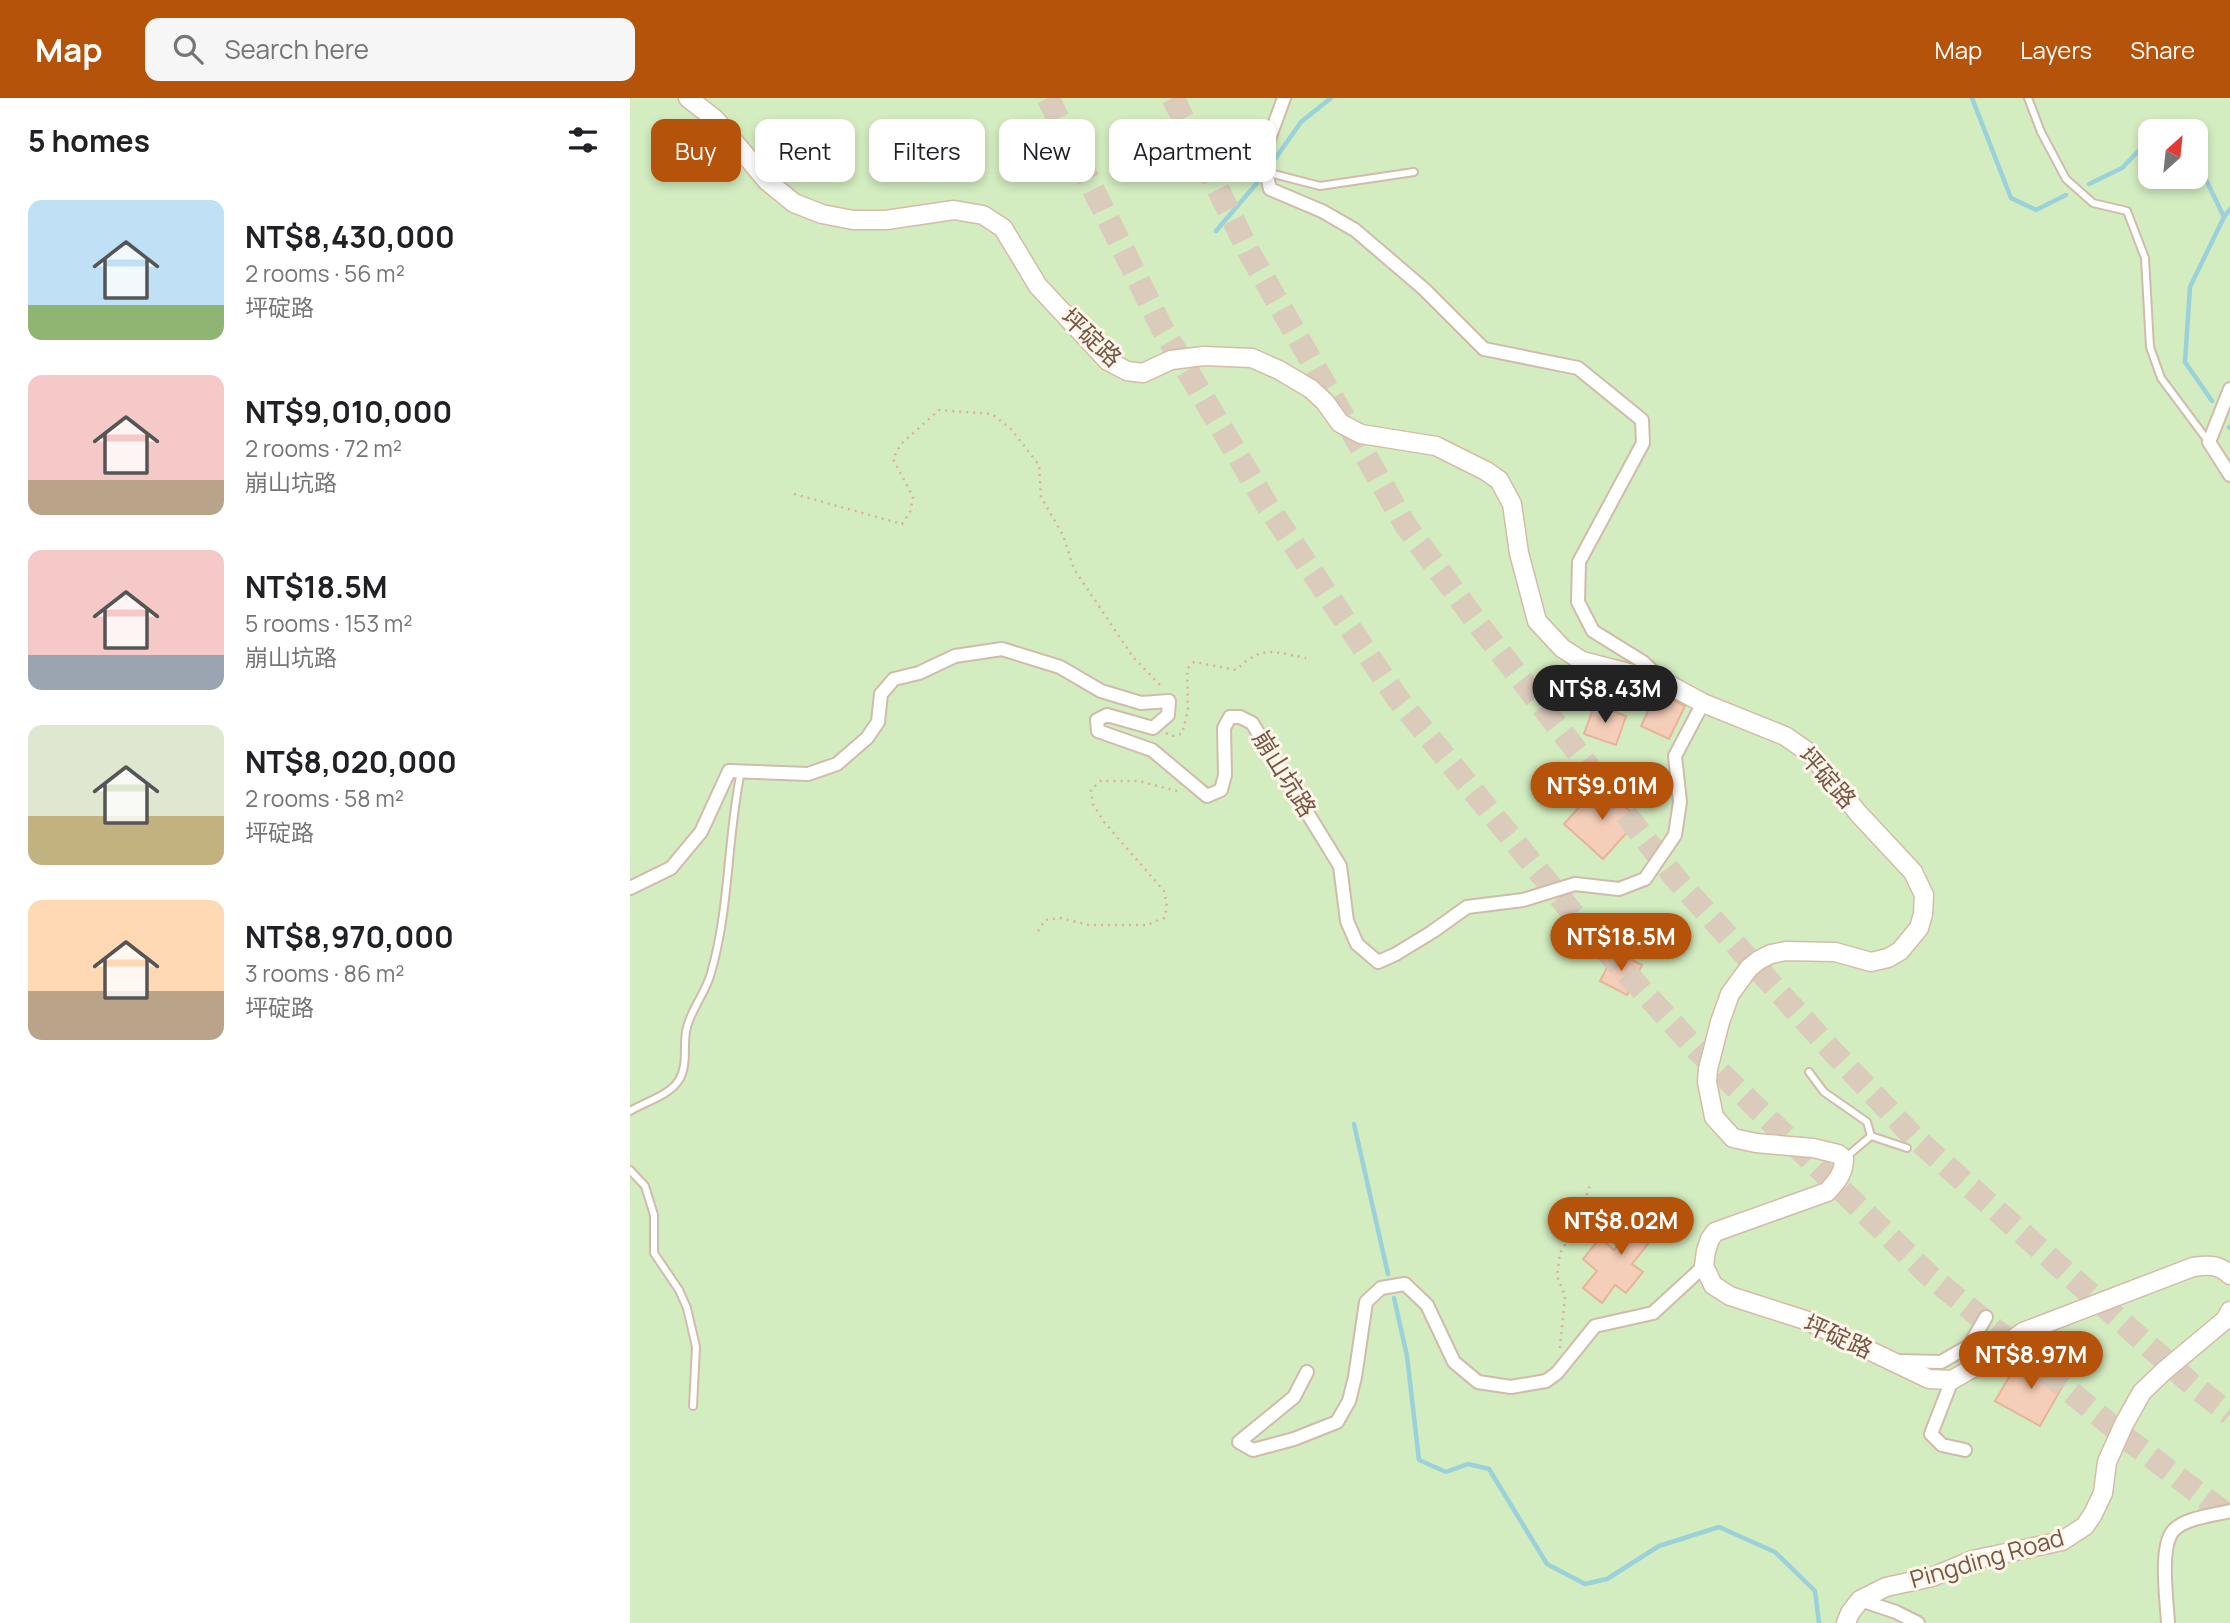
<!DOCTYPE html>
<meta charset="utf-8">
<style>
body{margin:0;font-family:Manrope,"Noto Sans TC",sans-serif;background:#f6f6f6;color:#202124;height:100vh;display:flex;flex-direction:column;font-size:26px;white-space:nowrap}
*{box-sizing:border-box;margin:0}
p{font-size:23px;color:#757577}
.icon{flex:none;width:38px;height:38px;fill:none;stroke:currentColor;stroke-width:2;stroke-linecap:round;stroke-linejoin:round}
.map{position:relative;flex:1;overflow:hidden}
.details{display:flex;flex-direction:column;background:#fff;width:630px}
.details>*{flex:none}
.banner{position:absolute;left:21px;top:21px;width:665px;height:63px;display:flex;gap:14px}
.needle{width:46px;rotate:27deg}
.tools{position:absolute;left:1508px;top:21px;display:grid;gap:14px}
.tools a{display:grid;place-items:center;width:70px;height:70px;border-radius:14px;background:#fff;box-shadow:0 4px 10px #0003;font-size:35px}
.price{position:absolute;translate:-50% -60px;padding:0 16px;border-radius:24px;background:#b45309;color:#fff;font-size:23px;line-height:46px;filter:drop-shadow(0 2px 4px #0008)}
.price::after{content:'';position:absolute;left:50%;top:42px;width:21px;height:16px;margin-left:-10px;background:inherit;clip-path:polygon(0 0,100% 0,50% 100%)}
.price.selected{background:#222;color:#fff}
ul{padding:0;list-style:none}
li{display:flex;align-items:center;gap:21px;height:175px;padding:0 28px}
li span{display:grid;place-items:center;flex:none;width:196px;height:140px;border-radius:14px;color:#555}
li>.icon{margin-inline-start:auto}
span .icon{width:84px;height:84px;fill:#fffc;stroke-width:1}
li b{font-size:30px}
h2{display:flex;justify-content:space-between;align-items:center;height:84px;padding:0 28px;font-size:30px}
.tag{padding:0 24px;border-radius:14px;background:#fff;box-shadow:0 4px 10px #0003;font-size:24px;line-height:63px}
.tag.selected{background:#b45309;color:#fff}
header{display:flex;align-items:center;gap:42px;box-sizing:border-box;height:98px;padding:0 35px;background:#b45309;color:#fff}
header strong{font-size:33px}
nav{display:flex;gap:38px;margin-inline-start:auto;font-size:24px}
.search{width:490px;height:63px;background:#f6f6f6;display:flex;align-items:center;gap:18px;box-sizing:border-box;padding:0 24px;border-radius:14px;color:#757577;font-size:26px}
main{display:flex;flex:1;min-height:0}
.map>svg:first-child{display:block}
.green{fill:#d3ecc0;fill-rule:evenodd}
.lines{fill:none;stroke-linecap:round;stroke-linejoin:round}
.stream{stroke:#9bd2da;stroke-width:4.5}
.building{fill:#f4ceb8;stroke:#e8b498;stroke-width:2}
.highway-tunnel{stroke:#dbcbbb;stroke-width:23;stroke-dasharray:23 11;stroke-linecap:butt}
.lane-casing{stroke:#d1bbab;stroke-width:10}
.street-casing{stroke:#d1bbab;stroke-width:16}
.secondary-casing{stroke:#d5bba8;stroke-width:21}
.path{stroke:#d9b29b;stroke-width:2.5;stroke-dasharray:2 5;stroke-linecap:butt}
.lane{stroke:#fff;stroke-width:6}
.street{stroke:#fff;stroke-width:12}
.secondary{stroke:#fff;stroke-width:18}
.labels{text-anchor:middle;stroke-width:6;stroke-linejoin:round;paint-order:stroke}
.street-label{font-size:24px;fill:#765747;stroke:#fff6e9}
</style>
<header>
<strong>Map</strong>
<div class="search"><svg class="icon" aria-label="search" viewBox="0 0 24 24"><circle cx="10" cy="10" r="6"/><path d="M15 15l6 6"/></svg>Search here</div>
<nav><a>Map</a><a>Layers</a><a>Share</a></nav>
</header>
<main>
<section class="details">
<h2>5 homes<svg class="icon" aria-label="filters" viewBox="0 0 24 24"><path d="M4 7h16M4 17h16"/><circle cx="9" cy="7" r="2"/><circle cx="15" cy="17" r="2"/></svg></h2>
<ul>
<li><span style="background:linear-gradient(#bfe0f5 75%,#8fb573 0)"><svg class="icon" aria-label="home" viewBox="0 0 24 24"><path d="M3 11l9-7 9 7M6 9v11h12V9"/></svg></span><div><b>NT$8,430,000</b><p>2 rooms · 56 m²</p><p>坪碇路</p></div></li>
<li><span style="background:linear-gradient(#f6c9c9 75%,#b9a48a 0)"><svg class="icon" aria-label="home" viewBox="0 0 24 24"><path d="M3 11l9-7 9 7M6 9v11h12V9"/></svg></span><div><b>NT$9,010,000</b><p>2 rooms · 72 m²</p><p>崩山坑路</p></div></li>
<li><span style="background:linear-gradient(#f6c9c9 75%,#9aa5b1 0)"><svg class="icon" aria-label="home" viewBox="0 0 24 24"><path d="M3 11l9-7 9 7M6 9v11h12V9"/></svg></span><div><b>NT$18.5M</b><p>5 rooms · 153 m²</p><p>崩山坑路</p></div></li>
<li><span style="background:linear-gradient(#dfe7d0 65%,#c2b280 0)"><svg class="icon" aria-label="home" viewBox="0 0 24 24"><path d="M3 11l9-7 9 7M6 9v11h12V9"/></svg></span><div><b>NT$8,020,000</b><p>2 rooms · 58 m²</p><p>坪碇路</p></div></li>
<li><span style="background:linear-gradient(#ffd9b3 65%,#b9a48a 0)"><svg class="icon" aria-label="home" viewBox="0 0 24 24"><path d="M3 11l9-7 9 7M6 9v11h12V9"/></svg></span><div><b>NT$8,970,000</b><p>3 rooms · 86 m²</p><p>坪碇路</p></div></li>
</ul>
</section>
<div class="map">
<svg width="1600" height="1525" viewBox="0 0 1600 1525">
<rect width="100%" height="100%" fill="#fdf2e2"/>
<path class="green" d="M0,0h1600v1525h-1600zM1521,33h45v46h-45z"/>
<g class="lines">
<g class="stream">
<polyline points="1342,0 1381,100 1406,112 1436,97"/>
<polyline points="1527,33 1531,28 1537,33"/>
<polyline points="645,61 671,24 701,0"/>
<polyline points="1566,61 1594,119"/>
<polyline points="1459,86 1492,70 1521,40"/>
<polyline points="586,133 627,85"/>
<polyline points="1582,303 1555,264 1560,189 1594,119 1600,111"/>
<polyline points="1599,329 1600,330"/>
<polyline points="724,1026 758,1176"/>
<polyline points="764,1200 777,1258 789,1362 816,1374 838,1366 859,1371 917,1466 955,1486 977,1481 1029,1448 1089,1429 1145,1454 1185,1493 1189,1525"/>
</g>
</g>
<g class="building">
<polygon points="1027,594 1055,608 1039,641 1011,628"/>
<polygon points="965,606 996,618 986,647 954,636"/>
<polygon points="970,686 1009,721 973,761 934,726"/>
<polygon points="985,854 1012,867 997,897 970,883"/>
<polygon points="1019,1108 1037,1122 1002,1166 1013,1174 996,1195 985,1187 972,1205 953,1190 967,1173 953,1161 970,1140 984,1152"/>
<polygon points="1392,1257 1436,1282 1410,1328 1365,1303"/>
</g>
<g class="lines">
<g class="highway-tunnel">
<polyline points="418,0 531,228 637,407 768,601 955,830 1067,952 1299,1177 1500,1343 1600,1419"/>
<polyline points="543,0 620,156 776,428 852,531 1047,782 1206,957 1284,1039 1565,1289 1600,1316"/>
</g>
<g class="lane-casing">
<g id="lane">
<polyline points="1398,0 1411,34 1436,81 1463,105 1497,113 1515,160 1520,249 1531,280 1578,343"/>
<polyline points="636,74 690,88 784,74"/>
<polyline points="1179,974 1194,994 1237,1024 1241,1038 1277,1050"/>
<path d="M0,1013c15,-9 40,-16 49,-31 10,-17 3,-35 8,-53 5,-19 19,-35 24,-54 19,-66 16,-135 30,-202"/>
<polyline points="1215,1060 1241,1038"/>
<polyline points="0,1072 15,1088 24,1117 24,1155 49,1192 57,1210 66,1249 63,1308"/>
</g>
</g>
<g class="street-casing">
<g id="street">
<polyline points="654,0 631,63 636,74 640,91 692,113 725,132 794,191 854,251 948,270 1012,322 1013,345 949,464 948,504 963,533 1013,564 1031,581"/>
<polyline points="1600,291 1579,344 1600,377"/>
<polyline points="0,790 41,770 71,734 99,673 178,676 207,666 237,640 248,624 251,596 264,581 289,575 325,558 372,551 430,569 471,593 511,605 539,603 538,617 523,630 477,617 467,622 468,633 522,652 577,698 591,692 595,677 594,630 600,619 610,619 622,625 710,768 717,823 727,846 748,864 766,856 802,834 837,809 893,802 945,786 989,791 1015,781 1045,737 1050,704 1045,658 1073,605"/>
<polyline points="1268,1263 1311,1264 1339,1248 1356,1219"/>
<polyline points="677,1274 664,1299 609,1344 623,1352 664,1341 707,1324 719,1303 725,1279 736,1204 751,1190 775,1186 797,1207 824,1264 848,1284 881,1289 916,1283 927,1275 965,1228 1023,1215 1074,1168"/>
<polyline points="1322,1282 1301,1336 1312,1347 1335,1352"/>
<polyline points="1230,1502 1266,1514 1288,1525"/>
<path d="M1538,1525c-1,-22 -9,-75 5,-92 11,-13 41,-16 57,-20"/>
</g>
</g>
<g class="secondary-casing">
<g id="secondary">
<path d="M58,0l27,21 52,62 27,22 28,11 31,6h33l68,-10 29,5 20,13 35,58 70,75 19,10 16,2 28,-13 33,-4 48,2 27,12 32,19 14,13 15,21 21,11 75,12 50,25 13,9 13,24 7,49 18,68 25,27 20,13 82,21 39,21 82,33 26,18 47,59 55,59 11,23 -1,19 -4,14 -19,23 -12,7 -17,4 -36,-10 -49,-1 -15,3 -12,6 -10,8 -19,26 -10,28 -12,47 -1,13 7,35 19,21 23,5 57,5 25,6 6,5c0,15 -8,23 -17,33l-112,40 -5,7 -4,12 -2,15 9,19 17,11 78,25 121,58 23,1 19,-11 52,-37 170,-65c16,-2 25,-3 37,8"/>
<polyline points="1216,1525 1220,1515 1230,1502 1256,1489 1302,1479 1343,1462 1432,1443 1455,1428 1463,1416 1473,1395 1477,1364 1494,1326 1512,1294 1534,1273 1595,1222 1600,1213"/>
</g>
</g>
<g class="path">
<polyline points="164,396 272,426 280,414 283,399 263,361 271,346 309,312 362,316 381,331 409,367 411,399 433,437 444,471 503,559 533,590"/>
<path d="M536,635l6,3 10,-2 6,-24 -1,-41 7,-7 42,8c28,-26 36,-18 70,-12"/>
<polyline points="408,833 415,822 430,820 459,827 517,827 534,820 537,809 534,793 474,724 463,706 461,692 470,683 509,683 550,694"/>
<polyline points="930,1250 935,1198 927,1178 930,1155 944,1132 960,1087"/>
</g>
<use href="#lane" class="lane"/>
<use href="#street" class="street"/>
<use href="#secondary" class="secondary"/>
</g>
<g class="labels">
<g class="street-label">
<text transform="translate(461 240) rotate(43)" y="8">坪碇路</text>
<text transform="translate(654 676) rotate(58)" y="8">崩山坑路</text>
<text transform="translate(1197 680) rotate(48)" y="8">坪碇路</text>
<text transform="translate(1208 1239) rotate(24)" y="8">坪碇路</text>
<text transform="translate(1357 1461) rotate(-16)" y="8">Pingding Road</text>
</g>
</g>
</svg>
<div class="tools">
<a><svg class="needle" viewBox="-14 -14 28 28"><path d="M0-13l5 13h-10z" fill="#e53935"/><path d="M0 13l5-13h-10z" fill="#757577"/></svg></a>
</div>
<b class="price selected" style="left:975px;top:627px">NT$8.43M</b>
<b class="price" style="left:972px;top:724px">NT$9.01M</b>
<b class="price" style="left:991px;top:875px">NT$18.5M</b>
<b class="price" style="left:991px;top:1159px">NT$8.02M</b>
<b class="price" style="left:1401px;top:1293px">NT$8.97M</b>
<div class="banner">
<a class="tag selected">Buy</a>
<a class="tag">Rent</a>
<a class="tag">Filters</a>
<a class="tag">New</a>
<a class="tag">Apartment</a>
</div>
</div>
</main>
